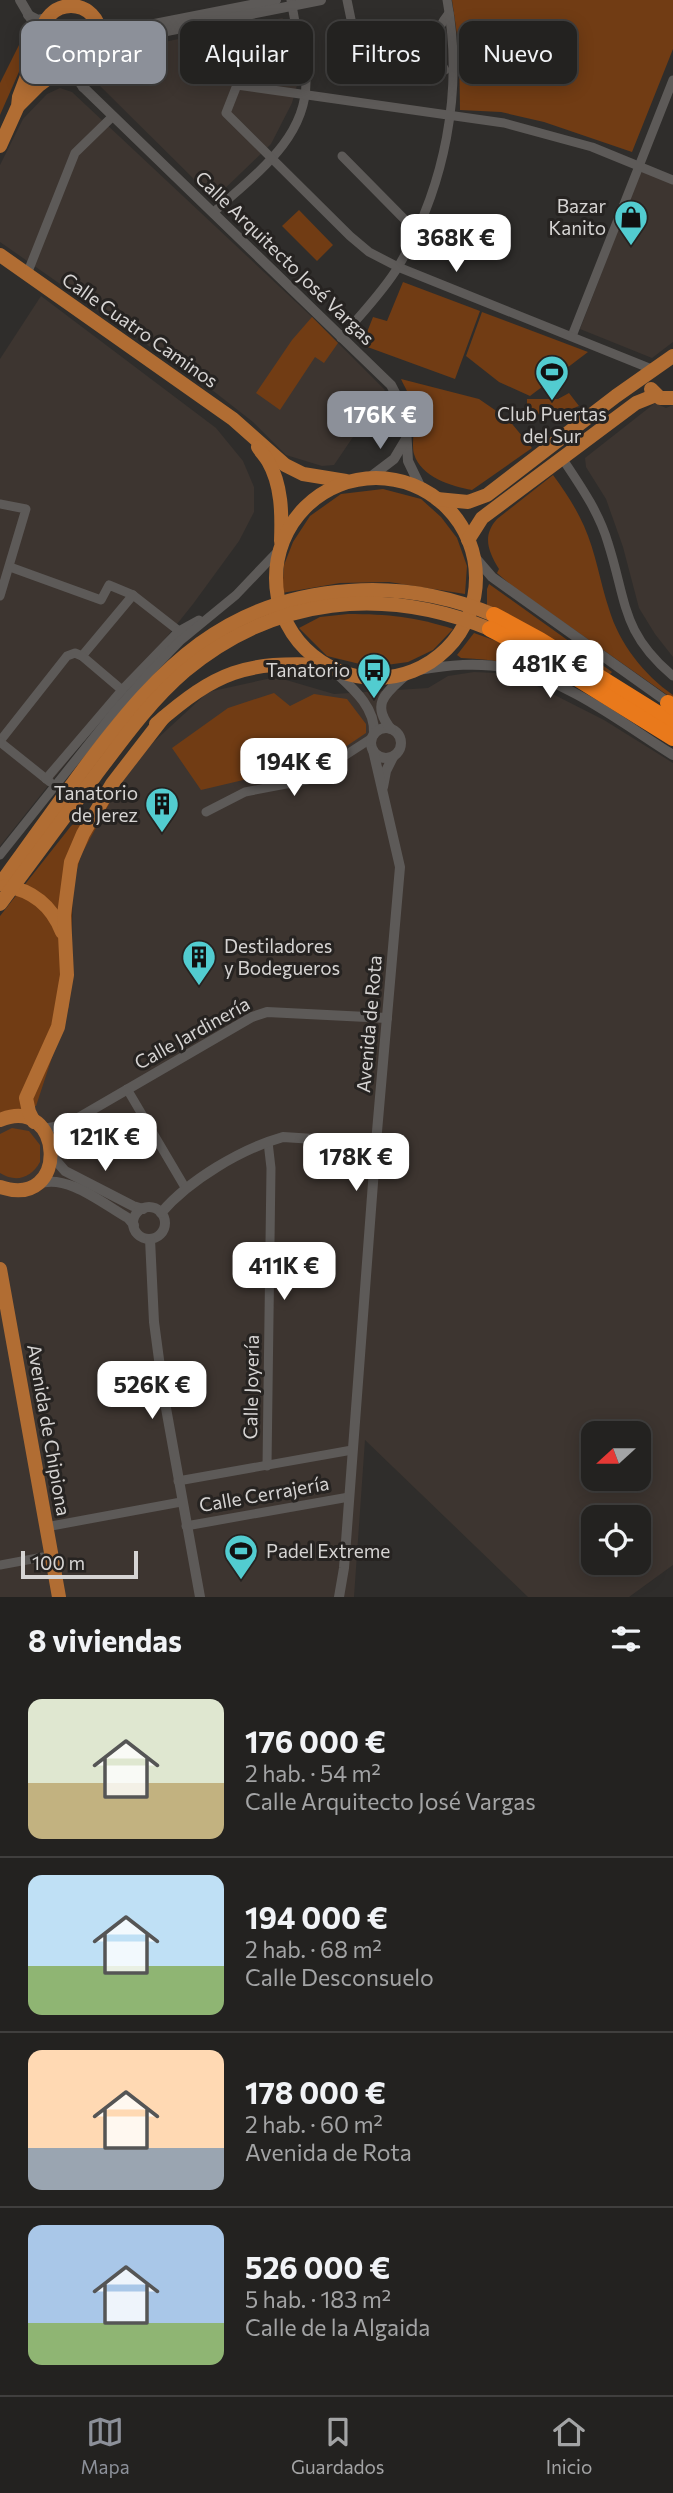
<!DOCTYPE html>
<html lang="es">
<meta charset="utf-8">
<style>
body{margin:0;font-family:Commissioner,sans-serif;background:#2f2f2d;color:#f1f3f6;height:100vh;display:flex;flex-direction:column;font-size:26px;white-space:nowrap}
*{box-sizing:border-box;margin:0}
p{font-size:23px;color:#a3a4a5}
.icon{flex:none;width:38px;height:38px;fill:none;stroke:currentColor;stroke-width:2;stroke-linecap:round;stroke-linejoin:round}
.map{position:relative;height:1597px;overflow:hidden}
.details{display:flex;flex-direction:column;background:#232220;flex:1}
.details>*{flex:none}
.guide{position:absolute;left:21px;top:21px;width:632px;height:63px;display:flex;gap:14px}
.needle{width:46px;rotate:249deg}
.fabs{position:absolute;left:581px;top:1421px;display:grid;gap:14px}
.fabs a{display:grid;place-items:center;width:70px;height:70px;border-radius:14px;background:#232220;box-shadow:0 4px 18px #0003,0 0 0 2px #403f3e;font-size:35px}
.scale{position:absolute;left:21px;bottom:18px;width:117px;box-sizing:border-box;padding-left:7px;border:4px solid #d6d4d3;border-top:0;font-size:19px;line-height:24px;white-space:nowrap;color:#d6d4d3;-webkit-text-stroke:5px #262321;paint-order:stroke}
.price{position:absolute;translate:-50% -60px;padding:0 16px;border-radius:14px;background:#fff;color:#222;font-size:23px;line-height:46px;filter:drop-shadow(0 2px 4px #0008)}
.price::after{content:'';position:absolute;left:50%;top:42px;width:21px;height:16px;margin-left:-10px;background:inherit;clip-path:polygon(0 0,100% 0,50% 100%)}
.price.active{background:#8c9099;color:#fff}
ul{padding:0;list-style:none}
li{display:flex;align-items:center;gap:21px;height:175px;padding:0 28px}
li+li{border-top:2px solid #403f3e}
li span{display:grid;place-items:center;flex:none;width:196px;height:140px;border-radius:14px;color:#555}
li>.icon{margin-inline-start:auto}
span .icon{width:84px;height:84px;fill:#fffc;stroke-width:1}
li b{font-size:30px}
h2{display:flex;justify-content:space-between;align-items:center;height:84px;padding:0 28px;font-size:30px}
.chip{padding:0 24px;border-radius:14px;background:#232220;box-shadow:0 4px 18px #0003,0 0 0 2px #403f3e;font-size:24px;line-height:63px}
.chip.active{background:#8c9099;color:#fff}
.dock{display:flex;justify-content:space-around;align-items:center;height:98px;border-top:2px solid #403f3e;background:#232220;font-size:19px;color:#a3a4a5}
.dock a{display:grid;justify-items:center;gap:4px}
.dock .active{color:#8c9099}
.map>svg:first-child{display:block}
.built{fill:#3d3530;fill-rule:evenodd}
.green{fill:#713c14}
.lines{fill:none;stroke-linecap:round;stroke-linejoin:round}
.minor{stroke:#5d5a58;stroke-width:9}
.tertiary{stroke:#5d5a58;stroke-width:10}
.primary{stroke:#b16d33;stroke-width:14}
.motorway{stroke:#e9791b;stroke-width:16}
.labels{text-anchor:middle;stroke-width:6;stroke-linejoin:round;paint-order:stroke}
.poi-label{font-size:19px;fill:#d6d4d3;stroke:#262321;text-anchor:end}
.street-label{font-size:19px;fill:#d6d4d3;stroke:#262321}
</style>
<div class="map">
<svg width="673" height="1597" viewBox="0 0 673 1597">
<rect width="100%" height="100%" fill="#2f2d2b"/>
<g class="built">
<polygon points="282,18 286,21 296,73 297,85 292,103 271,144 214,199 93,79 94,70 107,56 115,52"/>
<polygon points="60,88 72,92 312,317 385,390 334,465 322,466 286,455 253,422 212,390 0,242 0,165 23,119 47,94"/>
<polygon points="641,170 673,184 673,342 652,358 580,329"/>
<polygon points="41,296 216,428 243,461 254,487 254,512 239,541 193,604 0,846 0,359"/>
<polygon points="655,403 666,408 673,405 673,657 655,634 639,608 623,547 606,499 586,467 585,458"/>
<path d="M474,672l21,1 34,9 75,38 69,43v802l-44,32h-101l-163,-157 -11,157h-354v-482l72,-173 1,-57 8,-30 13,-28 25,-41 27,-37 62,-57 68,-15 58,17 94,-6 20,-12zM593,1433h46v46h-46zM593,1517h46v46h-46z"/>
</g>
<g class="green">
<polygon points="452,0 673,0 673,49 632,152 544,122 501,112 460,110 459,48"/>
<polygon points="19,45 29,49 0,115 0,83"/>
<polygon points="299,210 333,245 317,261 282,226"/>
<polygon points="403,282 480,311 455,379 362,345 373,317 387,321"/>
<polygon points="482,312 588,352 530,396 499,382 466,356"/>
<polygon points="312,317 338,343 324,363 315,357 280,410 256,393 292,340"/>
<path d="M401,379l78,20 29,20 24,29 -60,42c-21,-4 -51,-13 -58,-36 -3,-9 2,-32 0,-45 -2,-10 -9,-21 -13,-30z"/>
<polygon points="569,393 579,406 561,413 527,415 527,399 558,399"/>
<path d="M553,475c12,16 23,33 31,51 12,27 16,56 25,83 10,34 35,66 64,86v4l-161,-113 -15,-13 2,-4c-11,-18 -17,-33 -2,-50z"/>
<polygon points="383,489 421,499 441,517 457,538 467,566 465,594 389,582 340,583 282,593 284,565 293,542 310,516 341,494"/>
<polygon points="489,584 612,672 609,675 487,605 487,589"/>
<path d="M348,614c40,0 68,3 105,15l-20,21 -25,12 -36,5 -45,-11 -28,-28 21,-11z"/>
<path d="M474,633l25,9 64,37c-14,1 -26,-8 -39,-12 -21,-6 -41,-8 -63,-9l-4,-3z"/>
<polygon points="274,693 290,706 314,694 347,699 366,724 366,733 314,768 278,778 273,779 269,774 201,790 172,748 228,708"/>
<polygon points="119,786 81,855 73,885 69,1006 36,1106 0,1115 0,916 71,826"/>
<path d="M12,1128l17,3 11,14v17c-9,16 -24,21 -40,11v-39z"/>
</g>
<g class="lines">
<g class="minor">
<polyline points="347,0 359,58 390,55 389,38 356,42"/>
<path d="M445,70c-14,-21 -12,-37 4,-57"/>
<polyline points="342,156 415,230"/>
<path d="M213,213c38,-36 93,-72 93,-131l-15,-82"/>
<polyline points="27,274 75,153 113,116"/>
<polyline points="572,336 673,80"/>
<path d="M341,338c19,-23 42,-46 57,-71 47,-80 66,-176 49,-267"/>
<polyline points="654,370 398,267 369,252 350,236 226,113 237,85 504,123 592,147 673,180"/>
<path d="M562,458c18,27 37,54 46,85 19,59 13,89 65,133"/>
<polyline points="0,504 26,509 0,596"/>
<polyline points="10,567 101,600 109,585 133,595"/>
<polyline points="82,656 133,595 179,631"/>
<polyline points="0,741 67,656 75,653 82,656 122,690"/>
<polyline points="0,742 50,782"/>
<polyline points="46,779 122,690 179,631 199,620"/>
<polyline points="206,812 245,792 307,780 372,738"/>
<polyline points="0,855 114,712 151,671 180,641 236,595 277,552"/>
<polyline points="127,1089 186,1189"/>
<polyline points="267,1466 271,1168 268,1142"/>
<polyline points="178,1481 352,1450"/>
<polyline points="186,1526 349,1497"/>
<polyline points="46,1527 181,1502"/>
<polyline points="0,1565 43,1557"/>
</g>
<g class="tertiary">
<polyline points="20,0 41,36"/>
<polyline points="28,15 38,20 47,18"/>
<polyline points="97,21 104,29 114,32 276,0"/>
<polyline points="97,50 112,42 321,0"/>
<polyline points="68,65 83,87 391,385 405,412 408,461 421,488"/>
<polyline points="83,87 82,72 86,61"/>
<polyline points="369,478 394,459 406,439"/>
<polyline points="473,555 492,577 673,706"/>
<path d="M332,669c18,17 44,37 42,65"/>
<path d="M418,670c30,-5 60,-8 90,-2 60,12 114,55 165,87"/>
<circle cx="386" cy="743" r="15"/>
<path d="M391,729c-22,-27 -3,-37 17,-56"/>
<polyline points="383,787 386,771 393,757"/>
<polyline points="43,1129 66,1125 252,1017 267,1012 387,1018"/>
<polyline points="52,1156 65,1171 133,1206 143,1209"/>
<path d="M38,1184c29,-11 65,20 90,34l6,7"/>
<circle cx="149" cy="1223" r="16"/>
<path d="M161,1213c28,-33 80,-64 122,-76l93,6"/>
<polyline points="150,1239 154,1322 164,1397 200,1597"/>
<polyline points="339,1597 344,1568 376,1143 400,867 373,750"/>
</g>
<g class="primary">
<circle cx="71" cy="35" r="29"/>
<polyline points="19,105 38,86 66,65"/>
<polyline points="0,146 18,106 19,97 41,39"/>
<polyline points="0,255 233,419 285,465 303,474 346,481"/>
<polyline points="651,389 660,398 673,398"/>
<path d="M258,447c3,5 7,9 10,14 14,24 14,53 13,80"/>
<circle cx="376" cy="578" r="100"/>
<polyline points="437,499 468,502 487,495 616,396 673,356"/>
<polyline points="468,540 482,518 636,403 656,395"/>
<path d="M156,724c61,-53 89,-63 169,-59"/>
<path d="M0,884c31,-42 60,-84 91,-125 70,-92 135,-160 258,-168 50,-4 99,5 145,24"/>
<path d="M5,886c27,4 47,20 57,46"/>
<path d="M0,904c32,-43 64,-86 95,-128 28,-37 55,-75 90,-105 90,-75 199,-85 305,-42"/>
<path d="M0,1120c64,-27 71,91 0,67"/>
<polyline points="34,1122 29,1112 26,1098 58,1027 67,975 64,915 71,862 83,834 112,784 163,718"/>
<polyline points="0,1269 59,1597"/>
</g>
<g class="motorway">
<polyline points="494,615 540,640 673,723"/>
<polyline points="490,629 533,651 673,738"/>
<polyline points="668,703 673,707"/>
</g>
</g>
<defs>
<g id="shop-pin" transform="scale(1.75)"><path d="M0 17L-7.5 6A9.5 9.5 0 1 1 7.5 6Z" fill="#52ccd0" stroke="#262321"/><path d="M-5-2.5h2.3a2.7 3.5 0 0 1 5.4 0H5L5.5 6h-11ZM-1.5-2.5h3a1.5 2.3 0 0 0-3 0Z" fill="#111"/></g>
<g id="stadium-pin" transform="scale(1.75)"><path d="M0 17L-7.5 6A9.5 9.5 0 1 1 7.5 6Z" fill="#52ccd0" stroke="#262321"/><path d="M0-5a6.5 5 0 1 0 0 10a6.5 5 0 1 0 0-10ZM-3.5-1.8h7v3.6h-7Z" fill="#111"/></g>
<g id="bus-pin" transform="scale(1.75)"><path d="M0 17L-7.5 6A9.5 9.5 0 1 1 7.5 6Z" fill="#52ccd0" stroke="#262321"/><path d="M-5-6H5V4H4V6H2V4H-2V6H-4V4H-5ZM-3.5-4V0h7V-4ZM-3.5 1.2v1.5H-2V1.2ZM2 1.2v1.5H3.5V1.2Z" fill="#111"/></g>
<g id="building-pin" transform="scale(1.75)"><path d="M0 17L-7.5 6A9.5 9.5 0 1 1 7.5 6Z" fill="#52ccd0" stroke="#262321"/><path d="M-4-6H4V6H1V3H-1V6H-4ZM-2.5-4.3h1.7v1.8h-1.7ZM.8-4.3h1.7v1.8H.8ZM-2.5-1h1.7V.8h-1.7ZM.8-1h1.7V.8H.8Z" fill="#111"/></g>
</defs>
<g fill-rule="evenodd">
<use href="#shop-pin" x="631" y="217"/>
<use href="#stadium-pin" x="552" y="372"/>
<use href="#bus-pin" x="374" y="670"/>
<use href="#building-pin" x="162" y="804"/>
<use href="#building-pin" x="199" y="957"/>
<use href="#stadium-pin" x="241" y="1551"/>
</g>
<g class="labels">
<g class="poi-label">
<text x="606" y="213">Bazar<tspan x="606" dy="22">Kanito</tspan></text>
<text x="552" y="421" text-anchor="middle">Club Puertas<tspan x="552" dy="22">del Sur</tspan></text>
<text x="350" y="677">Tanatorio</text>
<text x="138" y="800">Tanatorio<tspan x="138" dy="22">de Jerez</tspan></text>
<text x="224" y="953" text-anchor="start">Destiladores<tspan x="224" dy="22">y Bodegueros</tspan></text>
<text x="266" y="1558" text-anchor="start">Padel Extreme</text>
</g>
<g class="street-label">
<text transform="translate(285 258) rotate(44)" y="7">Calle Arquitecto José Vargas</text>
<text transform="translate(140 330) rotate(35)" y="7">Calle Cuatro Caminos</text>
<text transform="translate(369 1024) rotate(-85)" y="7">Avenida de Rota</text>
<text transform="translate(192 1033) rotate(-29)" y="7">Calle Jardinería</text>
<text transform="translate(251 1387) rotate(-89)" y="7">Calle Joyería</text>
<text transform="translate(49 1430) rotate(80)" y="7">Avenida de Chipiona</text>
<text transform="translate(264 1494) rotate(-10)" y="7">Calle Cerrajería</text>
</g>
</g>
</svg>
<div class="fabs">
<a><svg class="needle" viewBox="-14 -14 28 28"><path d="M0-13l5 13h-10z" fill="#e53935"/><path d="M0 13l5-13h-10z" fill="#a3a4a5"/></svg></a>
<a><svg class="icon" aria-label="locate" viewBox="0 0 24 24"><circle cx="12" cy="12" r="6"/><path d="M12 2v4M12 18v4M2 12h4M18 12h4"/></svg></a>
</div>
<div class="scale">100 m</div>
<b class="price" style="left:456px;top:274px">368K €</b>
<b class="price active" style="left:380px;top:451px">176K €</b>
<b class="price" style="left:550px;top:700px">481K €</b>
<b class="price" style="left:294px;top:798px">194K €</b>
<b class="price" style="left:105px;top:1173px">121K €</b>
<b class="price" style="left:356px;top:1193px">178K €</b>
<b class="price" style="left:284px;top:1302px">411K €</b>
<b class="price" style="left:152px;top:1421px">526K €</b>
<div class="guide">
<a class="chip active">Comprar</a>
<a class="chip">Alquilar</a>
<a class="chip">Filtros</a>
<a class="chip">Nuevo</a>
</div>
</div>
<section class="details">
<h2>8 viviendas<svg class="icon" aria-label="filters" viewBox="0 0 24 24"><path d="M4 7h16M4 17h16"/><circle cx="9" cy="7" r="2"/><circle cx="15" cy="17" r="2"/></svg></h2>
<ul>
<li><span style="background:linear-gradient(#dfe7d0 60%,#c2b280 0)"><svg class="icon" aria-label="home" viewBox="0 0 24 24"><path d="M3 11l9-7 9 7M6 9v11h12V9"/></svg></span><div><b>176 000 €</b><p>2 hab. · 54 m²</p><p>Calle Arquitecto José Vargas</p></div></li>
<li><span style="background:linear-gradient(#bfe0f5 65%,#8fb573 0)"><svg class="icon" aria-label="home" viewBox="0 0 24 24"><path d="M3 11l9-7 9 7M6 9v11h12V9"/></svg></span><div><b>194 000 €</b><p>2 hab. · 68 m²</p><p>Calle Desconsuelo</p></div></li>
<li><span style="background:linear-gradient(#ffd9b3 70%,#9aa5b1 0)"><svg class="icon" aria-label="home" viewBox="0 0 24 24"><path d="M3 11l9-7 9 7M6 9v11h12V9"/></svg></span><div><b>178 000 €</b><p>2 hab. · 60 m²</p><p>Avenida de Rota</p></div></li>
<li><span style="background:linear-gradient(#a9c7e8 70%,#8fb573 0)"><svg class="icon" aria-label="home" viewBox="0 0 24 24"><path d="M3 11l9-7 9 7M6 9v11h12V9"/></svg></span><div><b>526 000 €</b><p>5 hab. · 183 m²</p><p>Calle de la Algaida</p></div></li>
</ul>
</section>
<nav class="dock">
<a class="active"><svg class="icon" aria-label="map" viewBox="0 0 24 24"><path d="M3 6l6-2 6 2 6-2v14l-6 2-6-2-6 2zM9 4v14M15 6v14"/></svg>Mapa</a>
<a><svg class="icon" aria-label="saved" viewBox="0 0 24 24"><path d="M7 4h10v16l-5-4-5 4z"/></svg>Guardados</a>
<a><svg class="icon" aria-label="home" viewBox="0 0 24 24"><path d="M3 11l9-7 9 7M6 9v11h12V9"/></svg>Inicio</a>
</nav>
